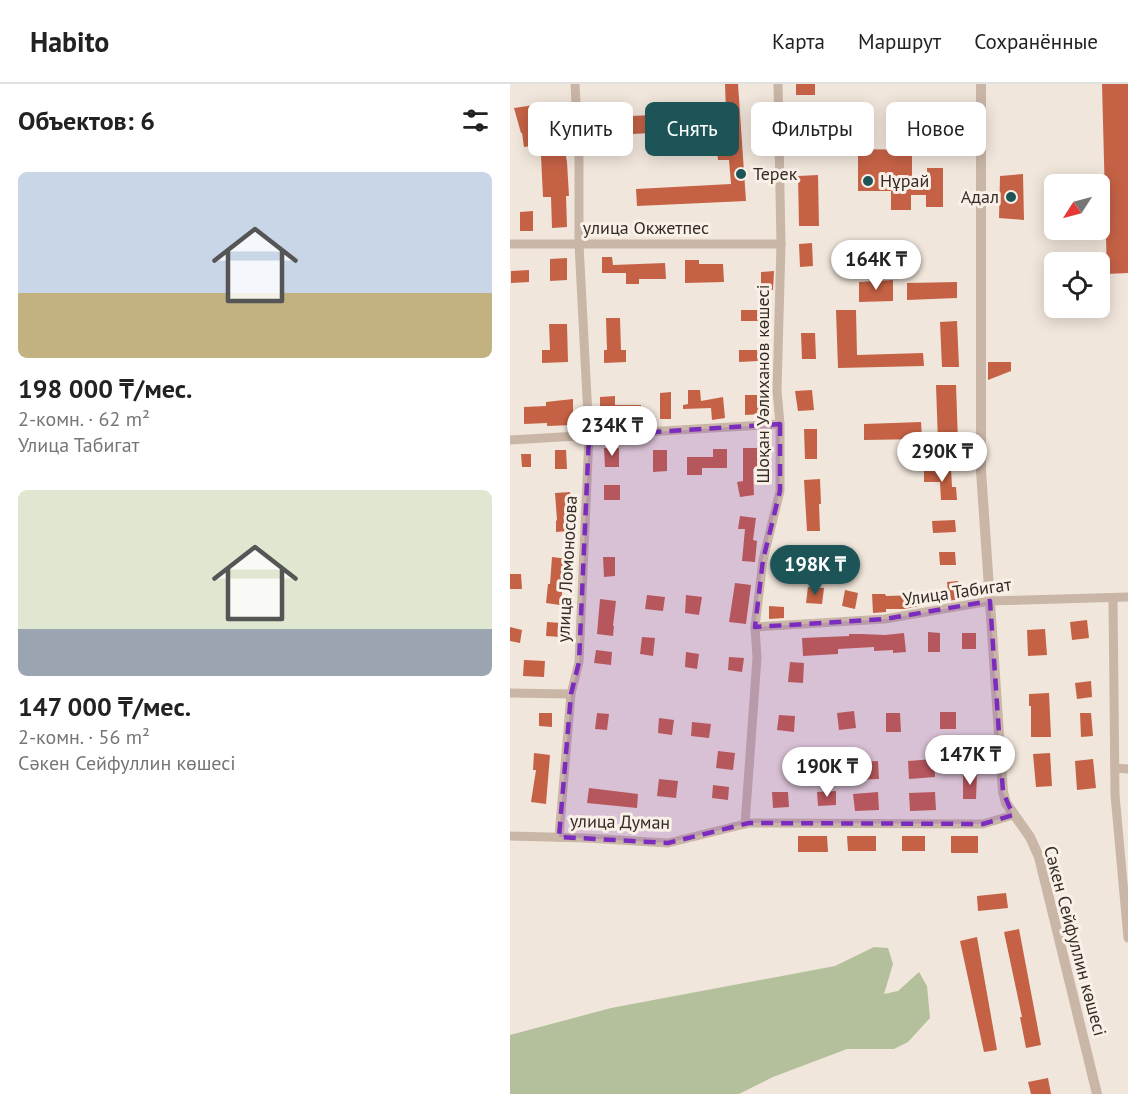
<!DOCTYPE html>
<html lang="ru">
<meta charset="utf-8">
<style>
body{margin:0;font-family:"PT Sans",sans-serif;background:#f2f2f2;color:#222;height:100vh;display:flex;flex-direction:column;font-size:22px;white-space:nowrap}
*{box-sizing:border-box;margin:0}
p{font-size:20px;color:#767676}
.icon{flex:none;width:33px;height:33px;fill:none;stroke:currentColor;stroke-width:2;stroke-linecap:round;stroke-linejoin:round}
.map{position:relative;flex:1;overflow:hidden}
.drawer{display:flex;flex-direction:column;background:#fff;width:510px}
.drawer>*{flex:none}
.banner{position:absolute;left:18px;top:18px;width:510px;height:54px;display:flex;gap:12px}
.needle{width:39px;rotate:234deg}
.fabs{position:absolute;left:534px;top:90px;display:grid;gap:12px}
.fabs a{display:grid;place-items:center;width:66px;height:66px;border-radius:9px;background:#fff;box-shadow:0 3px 15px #0003;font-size:30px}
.price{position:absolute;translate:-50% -51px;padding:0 14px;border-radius:21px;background:#fff;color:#222;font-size:20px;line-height:39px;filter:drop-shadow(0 2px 3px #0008)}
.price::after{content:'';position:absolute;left:50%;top:36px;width:18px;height:14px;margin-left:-9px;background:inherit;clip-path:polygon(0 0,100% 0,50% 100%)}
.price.on{background:#1d5457;color:#fff}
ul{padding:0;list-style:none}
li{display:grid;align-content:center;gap:12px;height:318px;padding:0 18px}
li span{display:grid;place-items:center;height:186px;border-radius:9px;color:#555}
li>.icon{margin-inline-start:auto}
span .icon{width:108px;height:108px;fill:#fffc;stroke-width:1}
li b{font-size:26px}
h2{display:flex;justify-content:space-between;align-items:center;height:72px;padding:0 18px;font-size:26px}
.tag{padding:0 21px;border-radius:9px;background:#fff;box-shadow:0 3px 15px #0003;font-size:21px;line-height:54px}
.tag.on{background:#1d5457;color:#fff}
header{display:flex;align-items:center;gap:36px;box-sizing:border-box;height:84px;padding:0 30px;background:#fff;border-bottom:2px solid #e0e0e0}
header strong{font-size:28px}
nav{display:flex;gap:33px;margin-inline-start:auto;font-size:21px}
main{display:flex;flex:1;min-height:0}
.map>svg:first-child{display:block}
.green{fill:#b4c09b}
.building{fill:#c56245}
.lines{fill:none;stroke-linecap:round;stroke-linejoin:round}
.minor{stroke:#c9b6a7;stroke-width:9}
.tertiary{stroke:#c9b6a7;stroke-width:10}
.marked{fill:#7b2cbf;fill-opacity:0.2;stroke:#7b2cbf;stroke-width:4.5;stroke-dasharray:12 8;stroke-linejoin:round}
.poi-dot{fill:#1d5457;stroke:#f9f0e7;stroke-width:2}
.labels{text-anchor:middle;stroke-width:6;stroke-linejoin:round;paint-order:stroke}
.poi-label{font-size:18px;fill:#362c27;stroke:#f9f0e7;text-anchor:start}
.street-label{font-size:18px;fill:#362c27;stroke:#f9f0e7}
</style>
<header>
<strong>Habito</strong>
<nav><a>Карта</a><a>Маршрут</a><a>Сохранённые</a></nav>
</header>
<main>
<section class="drawer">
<h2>Объектов: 6<svg class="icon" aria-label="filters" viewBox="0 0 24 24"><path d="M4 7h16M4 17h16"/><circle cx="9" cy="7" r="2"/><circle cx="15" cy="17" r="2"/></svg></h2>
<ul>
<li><span style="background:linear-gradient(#c9d6e8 65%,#c2b280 0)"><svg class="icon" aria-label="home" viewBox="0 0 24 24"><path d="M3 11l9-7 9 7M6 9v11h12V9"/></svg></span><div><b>198 000 ₸/мес.</b><p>2-комн. · 62 m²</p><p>Улица Табигат</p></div></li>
<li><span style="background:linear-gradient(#dfe7d0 75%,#9aa5b1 0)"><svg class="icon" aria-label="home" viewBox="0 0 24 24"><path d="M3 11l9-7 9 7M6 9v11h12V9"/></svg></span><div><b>147 000 ₸/мес.</b><p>2-комн. · 56 m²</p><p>Сәкен Сейфуллин көшесі</p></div></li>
</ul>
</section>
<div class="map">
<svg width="618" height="1010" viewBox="0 0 618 1010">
<rect width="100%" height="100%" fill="#f1e6db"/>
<polygon class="green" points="364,863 378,864 383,880 374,910 388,907 409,888 417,902 420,934 398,958 384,965 337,965 263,993 229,1010 0,1010 0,951 101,924 325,882"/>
<g class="building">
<polygon points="215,0 228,0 236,117 127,122 126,105 221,100 219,76 208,76 205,46 122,50 121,32 216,28"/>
<rect x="286" y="0" width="19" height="11"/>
<polygon points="592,0 618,0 618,189 597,190"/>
<polygon points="45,18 46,52 52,51 57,78 59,112 56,112 57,143 42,144 41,113 33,113 31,72 28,61 14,63 12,49 11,49 4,24"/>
<rect x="282" y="43" width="18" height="21"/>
<polygon points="348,65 402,66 402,102 417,102 417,84 433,84 433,123 416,123 416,111 401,111 401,126 381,126 381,107 348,107"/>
<polygon points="513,90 514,136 489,134 490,92"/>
<polygon points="308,91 309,142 289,142 288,92"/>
<polygon points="23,127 23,147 10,147 10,128"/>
<polygon points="302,159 303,182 290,183 289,160"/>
<polygon points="92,173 102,173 103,181 155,179 156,195 129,195 129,200 116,200 116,189 92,189"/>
<polygon points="57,174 57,196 40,197 40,175"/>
<polygon points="175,176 189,176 189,180 213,180 214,198 175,199"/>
<polygon points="19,186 19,198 1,199 1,187"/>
<polygon points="264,187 263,206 251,206 251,188"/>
<polygon points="383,196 383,217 349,218 349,198"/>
<polygon points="447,198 447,214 397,216 397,199"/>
<rect x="231" y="226" width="20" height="11"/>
<polygon points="326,226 346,226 347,271 413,269 414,282 328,284"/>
<polygon points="96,234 110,234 111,266 116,266 116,278 94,279 94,266 97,266"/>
<polygon points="447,237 449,283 432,283 430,238"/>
<polygon points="39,240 57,240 58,278 32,279 32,266 40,266"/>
<polygon points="291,249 305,249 306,275 292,275"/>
<polygon points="229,266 247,266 248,277 229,278"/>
<polygon points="478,278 501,278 501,287 478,296"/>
<polygon points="426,301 446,301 448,358 428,358"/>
<polygon points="178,306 190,306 191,317 213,313 215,334 202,336 201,324 173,325 173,321 178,320"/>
<polygon points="302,306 304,326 288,327 285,307"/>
<polygon points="161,308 161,335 150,335 150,309"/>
<polygon points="235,311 251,311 251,330 235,331"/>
<polygon points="105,312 105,321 131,321 131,336 119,336 119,330 90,330 90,313"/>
<polygon points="63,315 63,341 37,342 37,339 14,340 14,323 36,322 36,318"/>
<polygon points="411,338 412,355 354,356 354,340"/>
<polygon points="294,345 307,345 307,375 295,375"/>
<polygon points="94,364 109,364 109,383 95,383"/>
<polygon points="233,364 247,364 247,385 243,385 244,411 230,413 227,398 233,397"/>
<polygon points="203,365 217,365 217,384 192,384 192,391 177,391 177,373 203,373"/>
<polygon points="45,366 56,366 57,385 45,385"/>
<polygon points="143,366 157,366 157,387 143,388"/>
<polygon points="11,370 21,370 21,383 12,383"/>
<polygon points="441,385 442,403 446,403 447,416 431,416 430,398 414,398 414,386"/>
<polygon points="310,395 311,420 309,420 310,447 297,447 294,396"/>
<rect x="94" y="401" width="16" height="15"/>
<polygon points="60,408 61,423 57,423 59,447 46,448 46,437 47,436 45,409"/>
<polygon points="230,432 246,434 243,456 247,457 245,478 232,477 235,445 228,445"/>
<polygon points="445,436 446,448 423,449 422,437"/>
<polygon points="429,468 445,468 446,481 430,481"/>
<polygon points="42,473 58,475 50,521 36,519 38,500 40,500"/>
<polygon points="93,473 105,473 105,492 94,493"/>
<polygon points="0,490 11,490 12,505 0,505"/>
<polygon points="448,497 449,515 439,517 437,498"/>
<polygon points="225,499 241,501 236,540 219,538"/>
<polygon points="298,503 314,504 312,520 296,519"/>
<polygon points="335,506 348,509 345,525 332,522"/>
<polygon points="362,510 375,510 376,512 409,511 410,522 394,525 376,525 376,528 363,529"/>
<polygon points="137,511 155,513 153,527 135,525"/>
<polygon points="176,511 192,513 189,531 175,529"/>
<polygon points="90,515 106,517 103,542 104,542 103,552 87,550"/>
<polygon points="259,522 274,523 274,534 259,535"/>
<polygon points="577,536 579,554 562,556 560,538"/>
<polygon points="37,538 52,539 51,553 36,552"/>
<polygon points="0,543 12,546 10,559 0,557"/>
<polygon points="535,545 537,571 518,572 517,546"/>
<polygon points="418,548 430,549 430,568 418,568"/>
<polygon points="394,549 396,568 383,569 383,566 364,567 364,563 328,565 328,570 293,572 292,554 339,552 339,550 352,550 375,551"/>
<rect x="452" y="549" width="14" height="16"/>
<polygon points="132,553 145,554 143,572 130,570"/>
<polygon points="86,566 102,568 101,581 84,579"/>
<polygon points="176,568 189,570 187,585 175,583"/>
<polygon points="219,573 234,574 232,588 218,586"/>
<polygon points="14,576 35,577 34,593 13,592"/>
<polygon points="280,578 294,579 293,599 278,598"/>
<polygon points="581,597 582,613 567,615 565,599"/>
<polygon points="539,609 541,653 521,653 521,622 519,622 519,610"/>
<polygon points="344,627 346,644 329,646 327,629"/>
<rect x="430" y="628" width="16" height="17"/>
<polygon points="29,629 42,629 42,643 29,642"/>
<polygon points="87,629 99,630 97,646 85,645"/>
<polygon points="376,629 390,629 391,648 376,648"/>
<polygon points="570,629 581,629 583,652 571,653"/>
<polygon points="269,631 285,632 284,648 267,646"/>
<polygon points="149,634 164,636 162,651 148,649"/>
<polygon points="182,638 201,640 199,654 181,652"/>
<polygon points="208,667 225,669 223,686 206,684"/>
<polygon points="24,669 40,671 36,720 21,718 26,686 23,686"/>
<polygon points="540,669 542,702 526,703 523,670"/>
<polygon points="424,675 425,693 399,695 398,677"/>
<polygon points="583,675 586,704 567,706 565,677"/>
<polygon points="368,677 369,695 341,696 340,678"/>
<polygon points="453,689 467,689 466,715 453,715"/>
<polygon points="149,695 168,697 166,714 147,712"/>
<polygon points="203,701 219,703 218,716 202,714"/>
<polygon points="79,704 128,710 127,724 77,719"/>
<polygon points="326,707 326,721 308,722 307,708"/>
<polygon points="262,708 278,708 279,723 263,724"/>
<polygon points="368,708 369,726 345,727 343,710"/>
<polygon points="425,708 426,726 400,727 399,709"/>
<polygon points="288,752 317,752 318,768 288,768"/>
<polygon points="337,752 366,752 366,767 338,767"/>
<rect x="392" y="752" width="23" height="15"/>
<rect x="441" y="752" width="27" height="17"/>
<polygon points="496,809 498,824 468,827 467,812"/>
<polygon points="509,845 531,961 516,964 510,933 512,933 494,848"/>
<polygon points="467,853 487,966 474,968 450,857"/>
<polygon points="588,929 593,948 586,951 582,932"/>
<polygon points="538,994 541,1010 521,1010 518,998"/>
</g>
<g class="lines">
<g class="minor">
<polyline points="0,160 271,160"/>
<polyline points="0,356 270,340"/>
<polyline points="603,514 605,711 618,854"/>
<polyline points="245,543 375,535 480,517 618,513"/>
<polyline points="0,609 61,610"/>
<polyline points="605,684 618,685"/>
<polyline points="235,740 247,574 245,543 253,476 270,407 270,340 267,307 271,160 268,0"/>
<polyline points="0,752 76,754 158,759 239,739 473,740 503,731"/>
<polyline points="49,753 61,610 69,578 79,352 69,160 69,76 65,0"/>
</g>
<polyline class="tertiary" points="471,0 471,387 493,708 496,719 520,753 529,773 587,1010"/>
</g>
<path class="marked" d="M270,340v67l-17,69 -8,67 130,-8 105,-18 13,191 10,23 -30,9 -234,-1 -81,20 -109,-6 12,-143 8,-32 10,-226z"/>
<g class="poi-dot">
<circle cx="231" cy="90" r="6"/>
<circle cx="358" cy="97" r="6"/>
<circle cx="501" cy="113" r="6"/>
</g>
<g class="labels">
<g class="poi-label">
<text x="243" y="96">Терек</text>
<text x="370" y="103">Нұрай</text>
<text x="489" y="119" text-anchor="end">Адал</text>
</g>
<g class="street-label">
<text x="136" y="150">улица Окжетпес</text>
<text transform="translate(253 300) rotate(-90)" y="6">Шоқан Уәлиханов көшесі</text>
<text transform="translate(57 485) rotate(-87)" y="6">улица Ломоносова</text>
<text transform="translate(447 508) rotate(-8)" y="6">Улица Табигат</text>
<text transform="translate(110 738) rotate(1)" y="6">улица Думан</text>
<text transform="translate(565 857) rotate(75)" y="6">Сәкен Сейфуллин көшесі</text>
</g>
</g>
</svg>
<div class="fabs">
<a><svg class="needle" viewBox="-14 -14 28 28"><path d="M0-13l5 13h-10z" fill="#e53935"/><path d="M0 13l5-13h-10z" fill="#767676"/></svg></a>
<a><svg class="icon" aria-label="locate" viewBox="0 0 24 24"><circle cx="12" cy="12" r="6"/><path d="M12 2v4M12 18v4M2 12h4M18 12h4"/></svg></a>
</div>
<b class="price" style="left:366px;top:207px">164K ₸</b>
<b class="price" style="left:102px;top:373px">234K ₸</b>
<b class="price" style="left:432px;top:399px">290K ₸</b>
<b class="price on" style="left:305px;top:512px">198K ₸</b>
<b class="price" style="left:460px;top:702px">147K ₸</b>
<b class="price" style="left:317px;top:714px">190K ₸</b>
<div class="banner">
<a class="tag">Купить</a>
<a class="tag on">Снять</a>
<a class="tag">Фильтры</a>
<a class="tag">Новое</a>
</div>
</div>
</main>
